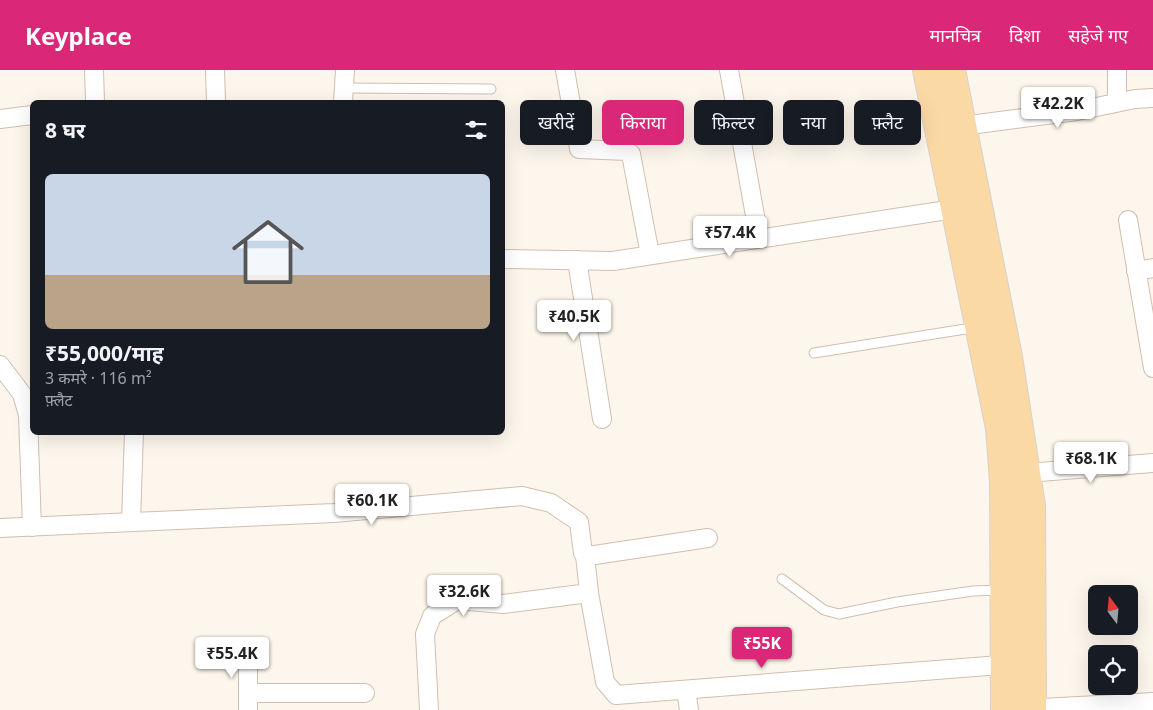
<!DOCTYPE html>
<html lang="hi">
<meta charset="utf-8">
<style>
body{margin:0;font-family:"Noto Sans","Noto Sans Devanagari",sans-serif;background:#20242c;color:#f1f3f6;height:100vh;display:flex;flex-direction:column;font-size:19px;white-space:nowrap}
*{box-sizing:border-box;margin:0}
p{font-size:16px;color:#9ea1a6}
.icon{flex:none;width:28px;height:28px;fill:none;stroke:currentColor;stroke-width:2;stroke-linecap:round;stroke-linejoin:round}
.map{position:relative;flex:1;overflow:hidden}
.drawer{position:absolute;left:30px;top:30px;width:475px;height:335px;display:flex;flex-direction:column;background:#171b24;border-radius:8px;box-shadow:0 5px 20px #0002}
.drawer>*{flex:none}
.banner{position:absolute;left:520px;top:30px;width:475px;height:45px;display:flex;gap:10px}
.needle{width:32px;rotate:344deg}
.controls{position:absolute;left:1088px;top:515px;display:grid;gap:10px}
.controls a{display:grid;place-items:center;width:50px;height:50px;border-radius:8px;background:#171b24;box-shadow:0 5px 20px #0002;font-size:25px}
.price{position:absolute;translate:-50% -42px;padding:0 11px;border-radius:5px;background:#fff;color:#222;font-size:16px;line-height:32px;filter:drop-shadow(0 1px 2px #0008)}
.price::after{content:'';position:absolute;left:50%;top:30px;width:15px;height:11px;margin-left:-8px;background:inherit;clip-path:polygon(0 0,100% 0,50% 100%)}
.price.current{background:#db2777;color:#fff}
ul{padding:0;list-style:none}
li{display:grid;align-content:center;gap:10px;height:265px;padding:0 15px}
li span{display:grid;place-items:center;height:155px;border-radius:8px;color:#555}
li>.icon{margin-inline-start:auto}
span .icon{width:90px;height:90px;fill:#fffc;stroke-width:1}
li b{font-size:21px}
h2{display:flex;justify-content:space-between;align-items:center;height:60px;padding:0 15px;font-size:21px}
.chip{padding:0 18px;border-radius:8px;background:#171b24;box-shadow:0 5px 20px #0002;font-size:18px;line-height:45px}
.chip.current{background:#db2777;color:#fff}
header{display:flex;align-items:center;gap:30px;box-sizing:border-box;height:70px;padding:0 25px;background:#db2777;color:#fff}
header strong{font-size:24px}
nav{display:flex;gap:28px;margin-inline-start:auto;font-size:18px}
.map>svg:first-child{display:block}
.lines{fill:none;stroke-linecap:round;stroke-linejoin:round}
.service-casing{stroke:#d1beb0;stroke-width:11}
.minor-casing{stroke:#d1beb0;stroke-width:20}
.primary-casing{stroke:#dad1cd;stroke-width:30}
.service{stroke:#fff;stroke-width:9}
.minor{stroke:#fff;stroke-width:18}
.primary{stroke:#fbd9a5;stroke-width:28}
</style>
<header>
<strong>Keyplace</strong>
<nav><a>मानचित्र</a><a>दिशा</a><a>सहेजे गए</a></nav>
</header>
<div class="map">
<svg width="1153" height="640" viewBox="0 0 1153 640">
<rect width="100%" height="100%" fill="#fdf6ec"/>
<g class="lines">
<g class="service-casing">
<g id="service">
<polyline points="344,18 491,19"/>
<polyline points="814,283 978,257"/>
<polyline points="782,509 824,540 839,544 897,532 973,521 1002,520"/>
</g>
</g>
<g class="minor-casing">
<g id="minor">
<polyline points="94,0 95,32"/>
<polyline points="215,0 216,32"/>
<polyline points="565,0 579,79 627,81 631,84 650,185"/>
<polyline points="729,0 759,168"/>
<polyline points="1117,0 1117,32"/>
<polyline points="343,32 345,0"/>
<polyline points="0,49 32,45"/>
<polyline points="962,56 1077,41 1135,29 1153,28"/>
<polyline points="1128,150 1153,298"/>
<polyline points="502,189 613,191 954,139"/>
<polyline points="577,190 602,349"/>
<polyline points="1136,201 1153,198"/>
<polyline points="0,295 22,324 28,345 32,457"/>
<polyline points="1027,403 1153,393"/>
<polyline points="131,452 134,362"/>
<polyline points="0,458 334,443 522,426 551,433 579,452 583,483 588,486 708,468"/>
<polyline points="585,485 589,523 605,612 616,625 1013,594"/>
<polyline points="248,579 248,640"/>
<polyline points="686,620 689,640"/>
<polyline points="248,623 365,623"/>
<polyline points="1023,639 1153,632"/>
<polyline points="429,640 425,564 432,546 457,530 503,534 589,523"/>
</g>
</g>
<g class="primary-casing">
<g id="primary">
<polyline points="927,0 1000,358 1004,412 1005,640"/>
<polyline points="951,0 1008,287 1031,436 1032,640"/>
</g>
</g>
<use href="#service" class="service"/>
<use href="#minor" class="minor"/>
<use href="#primary" class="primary"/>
</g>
</svg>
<div class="controls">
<a><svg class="needle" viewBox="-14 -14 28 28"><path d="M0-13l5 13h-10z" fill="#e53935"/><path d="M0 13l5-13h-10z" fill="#9ea1a6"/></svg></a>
<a><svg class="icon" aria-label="locate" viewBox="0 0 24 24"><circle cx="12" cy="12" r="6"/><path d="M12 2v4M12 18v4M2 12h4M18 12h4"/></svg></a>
</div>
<b class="price" style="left:1058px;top:59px">₹42.2K</b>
<b class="price" style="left:730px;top:188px">₹57.4K</b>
<b class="price" style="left:574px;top:272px">₹40.5K</b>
<b class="price" style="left:1091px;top:414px">₹68.1K</b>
<b class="price" style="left:372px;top:456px">₹60.1K</b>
<b class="price" style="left:464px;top:547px">₹32.6K</b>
<b class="price current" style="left:762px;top:599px">₹55K</b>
<b class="price" style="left:232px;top:609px">₹55.4K</b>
<div class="banner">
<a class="chip">खरीदें</a>
<a class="chip current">किराया</a>
<a class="chip">फ़िल्टर</a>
<a class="chip">नया</a>
<a class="chip">फ़्लैट</a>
</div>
<section class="drawer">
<h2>8 घर<svg class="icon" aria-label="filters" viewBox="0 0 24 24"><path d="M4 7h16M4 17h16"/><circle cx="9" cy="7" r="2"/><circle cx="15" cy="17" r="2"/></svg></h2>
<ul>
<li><span style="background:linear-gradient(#c9d6e8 65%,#b9a48a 0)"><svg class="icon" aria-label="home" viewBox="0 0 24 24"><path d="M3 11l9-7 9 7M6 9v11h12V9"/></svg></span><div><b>₹55,000/माह</b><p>3 कमरे · 116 m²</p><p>फ़्लैट</p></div></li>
</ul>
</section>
</div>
